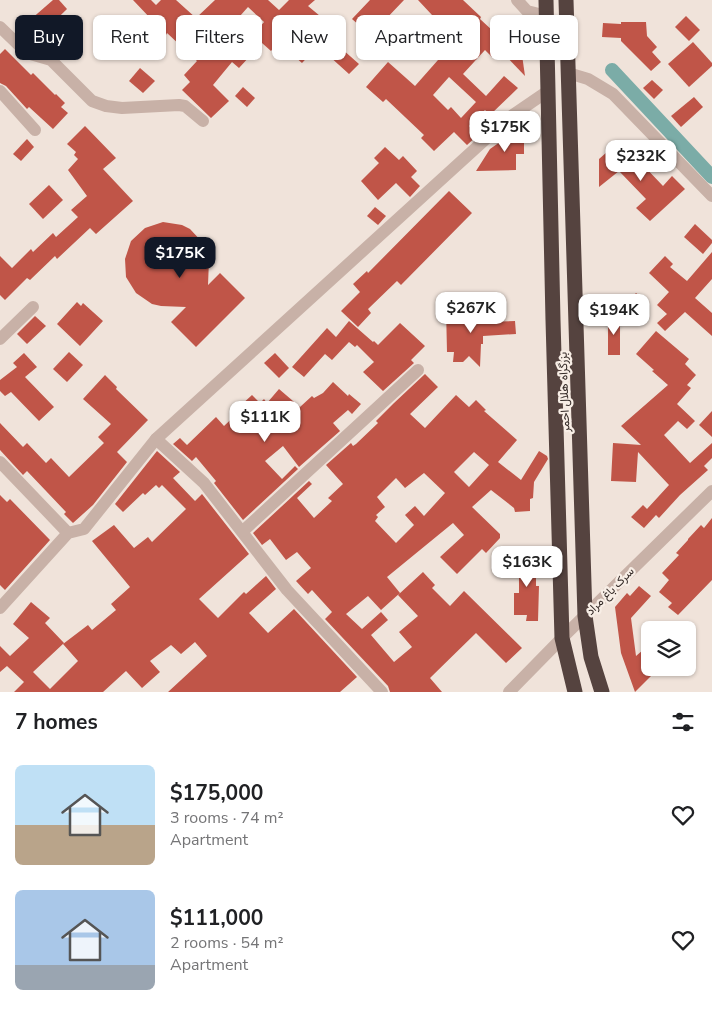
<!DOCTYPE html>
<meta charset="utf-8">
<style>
body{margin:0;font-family:"Nunito Sans",Vazirmatn,sans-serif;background:#f2f2f2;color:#202124;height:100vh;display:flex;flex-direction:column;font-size:19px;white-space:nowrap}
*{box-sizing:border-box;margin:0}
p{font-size:16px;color:#757577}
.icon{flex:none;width:28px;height:28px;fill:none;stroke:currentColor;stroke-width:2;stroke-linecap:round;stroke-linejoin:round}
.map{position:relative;height:692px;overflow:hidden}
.side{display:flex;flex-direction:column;background:#fff;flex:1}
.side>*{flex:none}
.hud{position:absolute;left:15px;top:15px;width:682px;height:45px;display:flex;gap:10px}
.fabs{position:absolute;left:641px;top:621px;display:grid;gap:10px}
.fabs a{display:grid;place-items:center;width:55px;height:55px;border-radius:8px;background:#fff;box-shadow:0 1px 4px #0004;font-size:25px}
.price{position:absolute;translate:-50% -42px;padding:0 11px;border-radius:10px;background:#fff;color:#222;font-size:16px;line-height:32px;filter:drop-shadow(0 1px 2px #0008)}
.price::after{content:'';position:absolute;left:50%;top:30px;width:15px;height:11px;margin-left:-8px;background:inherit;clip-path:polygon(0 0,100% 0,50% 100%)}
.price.selected{background:#111827;color:#fff}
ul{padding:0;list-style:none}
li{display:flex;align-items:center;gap:15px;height:125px;padding:0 15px}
li span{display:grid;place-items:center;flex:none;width:140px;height:100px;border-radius:8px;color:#555}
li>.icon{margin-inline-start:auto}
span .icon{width:60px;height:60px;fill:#fffc;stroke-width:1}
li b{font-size:21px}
h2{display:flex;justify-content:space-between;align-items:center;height:60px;padding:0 15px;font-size:21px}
.tag{padding:0 18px;border-radius:8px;background:#fff;box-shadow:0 1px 4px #0004;font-size:18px;line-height:45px}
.tag.selected{background:#111827;color:#fff}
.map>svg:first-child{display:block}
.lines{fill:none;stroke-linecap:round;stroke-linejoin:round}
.canal{stroke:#7baca7;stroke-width:14}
.building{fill:#c05548;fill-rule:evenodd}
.minor{stroke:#c8b1a7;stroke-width:12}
.highway{stroke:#55433f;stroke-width:15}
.labels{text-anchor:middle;stroke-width:4.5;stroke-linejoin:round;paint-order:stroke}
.street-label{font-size:12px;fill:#342a27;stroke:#f8eee6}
</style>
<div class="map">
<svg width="712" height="692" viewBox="0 0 712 692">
<rect width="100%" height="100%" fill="#f0e3da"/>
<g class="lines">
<polyline class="canal" points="612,70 712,177"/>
</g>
<g class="building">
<polygon points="53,0 59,0 67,9 34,41 22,27"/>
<path d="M133,0h18l5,5 5,-5h15l20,18 19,-18h53l11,10 10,-10h26l-7,6 24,20 -7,8 34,30 -10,10 -31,-28 -16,17 -24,-21 -7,9 -9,-8 -23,25 -7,-6 -19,23 16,16 -18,17 -29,-28 8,-8 -6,-7 13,-14 -30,-28 -1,2 -15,-14 1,-1zM248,7l16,15 -15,18 -17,-15z"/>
<polygon points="370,0 404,0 384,21 403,38 391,52 363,24 360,26 352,19"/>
<path d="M418,0h45l18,17 -1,2 26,24 -14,14 -7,-7 -22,24 23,22 18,-20 14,12 -28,27 -5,-5 -16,16 9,9 -11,10 -13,-13 -20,19 -13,-13 3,-3 -38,-36 -3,3 -17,-15 22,-25 27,24 23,-26 -25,-23 19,-22zM449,77l27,25 -15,16 -10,-11 -3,3 -15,-15z"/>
<polygon points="686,16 700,30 689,41 675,27"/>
<polygon points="621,22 646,22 647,36 657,47 652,52 661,62 651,71 621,41 621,38 602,37 603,23 621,24"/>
<polygon points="519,34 525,76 501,51"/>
<polygon points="693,42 712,63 712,66 689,87 668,64"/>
<polygon points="5,49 31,75 33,73 55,95 56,94 65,103 61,107 68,113 53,129 29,107 27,109 6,86 0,83 0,54"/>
<polygon points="140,68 155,81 143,93 129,81"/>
<polygon points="652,80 663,90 654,99 643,88"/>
<polygon points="243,87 255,98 247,107 235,96"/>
<polygon points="694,97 703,107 681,127 671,116"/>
<polygon points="524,125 524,154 516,154 516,170 476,171 490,149"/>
<polygon points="85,126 116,158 103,169 133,201 96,234 90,228 57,259 55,256 30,280 27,278 5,300 0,295 0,256 12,268 31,249 33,252 53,233 56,237 78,217 71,210 87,196 68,170 78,159 74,155 76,152 67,144"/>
<polygon points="27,139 34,147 21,161 13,154"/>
<polygon points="634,146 647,158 642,164 663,186 672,176 685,189 650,221 636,208 646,199 619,171 599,187 599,159 607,152 617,165"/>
<polygon points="385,147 399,160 403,156 417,171 411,177 420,186 410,197 396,183 378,200 361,181 379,163 374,158"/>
<polygon points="49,185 63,200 43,219 29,204"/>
<polygon points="449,191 472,213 401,285 397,281 368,309 371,313 358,327 341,311 360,292 353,284 367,271 368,273"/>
<polygon points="375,207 386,216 378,225 367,216"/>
<polygon points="163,222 182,225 190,229 203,243 209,260 208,285 220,273 245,298 196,347 171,322 186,307 161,306 152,304 136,293 126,277 125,259 131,241 145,228"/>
<polygon points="695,224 712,240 712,243 703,254 684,237"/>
<polygon points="712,252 712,279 695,298 712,313 712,336 685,312 665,331 657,323 667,314 657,305 669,292 649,273 665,256 673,264 670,267 687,281"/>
<polygon points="636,293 646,302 630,319 620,311"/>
<polygon points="77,302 81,306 83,303 103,321 80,346 57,324"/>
<polygon points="446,308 462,308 462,316 483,316 483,322 515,321 516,334 483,336 483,344 481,344 480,367 469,356 463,362 453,362 454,352 447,352"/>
<polygon points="620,311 620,355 608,355 608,324"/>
<polygon points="35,316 46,326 27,344 17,334"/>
<polygon points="349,321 373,342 374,341 378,345 400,323 425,346 411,360 414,363 383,391 363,372 374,362 357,345 355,347 349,342 332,360 325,354 304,377 292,367 327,328 336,337"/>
<polygon points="656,331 689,359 685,364 696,375 687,385 691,388 677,404 695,421 687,429 678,421 664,435 690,463 712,443 712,458 704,466 708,470 680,495 659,518 656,515 644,528 631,517 643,505 647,509 669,485 638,452 636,482 611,481 613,443 641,445 621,426 668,385 652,371 654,370 636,354"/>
<polygon points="69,352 83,365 67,382 53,369"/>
<polygon points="24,353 37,367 25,377 54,407 39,421 11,392 5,396 0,391 0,380 17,367 13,363"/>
<polygon points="275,353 289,368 279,378 264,363"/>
<path d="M425,374l13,13 -28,27 15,14 31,-33 13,12 7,-7 10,10 -2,1 33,29 -19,22 23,18 18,-29 8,5 1,3 -14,23 -1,16 -3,1v12l-15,1 -1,-4 -23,-18 -19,17 28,27v4l-14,15 -4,-4 -25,25 -17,-17 24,-22 -11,-12 -66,54 13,16 -19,17 -13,-14 -22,18 16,15 19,-17 7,8 -17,15 23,27 18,-15 -13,-15 19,-16 -20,-21 25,-23 12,13 -3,3 18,18 14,-15 58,57 -16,15 -30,-30 -46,45 12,14h-52l-2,-6 -63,-67 7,-7 -20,-22 -4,4 -12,-13 15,-13 -14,-16 -11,8 -16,-21 -8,6 -9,-12 56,-52 3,3 -15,14 17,20 18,-17 -4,-3 15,-14 -17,-19 25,-22 2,3 3,-2 22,-21 -2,-2 18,-18zM474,452l15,13 -20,22 -15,-15zM424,473l21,20 -21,23 -9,-10 -10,9 9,10 -18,18 -21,-22 3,-4 -2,-2 9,-8 -8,-10 19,-19 9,10z"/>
<polygon points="105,375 117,387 116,389 148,420 117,452 127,462 93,505 73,523 64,514 66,512 27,471 23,475 0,450 0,423 23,447 27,443 46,463 51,458 69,477 104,443 98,437 111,424 83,399"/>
<polygon points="333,382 348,396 349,394 361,404 352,414 348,410 333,423 340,431 299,467 283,446 265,461 282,479 295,466 298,469 243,520 214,483 216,481 196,457 192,461 173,444 180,438 187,445 216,417 224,426 243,408 240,406 252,395 260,403 264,399 267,403 279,389 300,407 312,396 314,398 323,393"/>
<polygon points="712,411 712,437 699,425"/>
<polygon points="157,451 180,472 173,478 195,501 202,494 249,554 199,599 218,618 244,592 246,594 266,576 276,589 249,613 268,633 294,609 357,677 340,692 168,692 207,656 195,642 181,654 171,645 150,661 160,672 142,688 126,671 103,692 14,692 24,682 7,666 0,672 0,646 10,656 29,638 13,624 31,602 50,618 45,623 64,643 33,672 50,689 78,661 63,644 88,625 92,630 116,610 111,604 130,587 92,541 114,525 134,548 148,537 152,542 186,509 162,485 159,488 156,485 145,495 143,493 123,512 115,504"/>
<polygon points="0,495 7,502 10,499 50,540 5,590 0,585"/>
<polygon points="712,518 712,580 678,615 668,607 672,603 659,592 669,580 662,573 679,555 676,553 688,540 688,539 701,525 704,528"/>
<polygon points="536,551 536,586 539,586 538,621 526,621 527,615 514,615 514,593 519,593 519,552"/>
<polygon points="639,586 651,596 631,618 636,656 650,644 651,676 635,692 621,653 615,607 627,593 630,596"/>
</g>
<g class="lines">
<g class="minor">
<polyline points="517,0 527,11 547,16"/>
<polyline points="0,27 27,53 51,60 92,101 106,106 122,108 179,105 185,106 203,121"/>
<polyline points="568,73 588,79 613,94 712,196"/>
<polyline points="0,91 35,130"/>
<polyline points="0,339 33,307"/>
<polyline points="156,439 204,483 287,590 382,692"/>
<polyline points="0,462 68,533"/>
<polyline points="243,531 418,370"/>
<polyline points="0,608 68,533 84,529 156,439 510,117 548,91"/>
<polyline points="509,692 562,638 712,491"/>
</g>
<g class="highway">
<polyline points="546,0 553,320 562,638 575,692"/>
<polyline points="566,0 585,616 591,657 602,692"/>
</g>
</g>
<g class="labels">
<g class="street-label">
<text transform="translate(564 392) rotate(-92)" y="4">بزرگراه هلال احمر</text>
<text transform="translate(610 591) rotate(-45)" y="4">سرک باغ مراد</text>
</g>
</g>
</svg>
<div class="fabs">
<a><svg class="icon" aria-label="layers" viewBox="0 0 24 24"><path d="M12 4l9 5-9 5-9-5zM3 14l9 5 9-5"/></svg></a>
</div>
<b class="price" style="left:505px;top:153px">$175K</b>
<b class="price" style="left:641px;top:182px">$232K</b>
<b class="price selected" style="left:180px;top:279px">$175K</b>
<b class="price" style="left:471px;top:334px">$267K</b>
<b class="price" style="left:614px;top:336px">$194K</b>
<b class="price" style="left:265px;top:443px">$111K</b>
<b class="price" style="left:527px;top:588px">$163K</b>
<div class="hud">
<a class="tag selected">Buy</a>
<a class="tag">Rent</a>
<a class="tag">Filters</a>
<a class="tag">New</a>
<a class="tag">Apartment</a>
<a class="tag">House</a>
</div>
</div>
<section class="side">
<h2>7 homes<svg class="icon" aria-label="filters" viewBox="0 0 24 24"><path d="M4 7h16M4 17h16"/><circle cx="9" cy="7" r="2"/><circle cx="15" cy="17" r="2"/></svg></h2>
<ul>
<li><span style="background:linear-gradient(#bfe0f5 60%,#b9a48a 0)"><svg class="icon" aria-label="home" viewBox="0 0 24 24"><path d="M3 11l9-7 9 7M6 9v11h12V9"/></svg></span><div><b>$175,000</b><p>3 rooms · 74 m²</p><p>Apartment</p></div><svg class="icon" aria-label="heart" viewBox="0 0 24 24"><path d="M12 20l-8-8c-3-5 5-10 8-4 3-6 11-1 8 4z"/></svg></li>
<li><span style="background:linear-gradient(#a9c7e8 75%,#9aa5b1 0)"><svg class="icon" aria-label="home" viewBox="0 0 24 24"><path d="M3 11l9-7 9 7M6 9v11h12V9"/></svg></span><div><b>$111,000</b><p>2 rooms · 54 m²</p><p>Apartment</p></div><svg class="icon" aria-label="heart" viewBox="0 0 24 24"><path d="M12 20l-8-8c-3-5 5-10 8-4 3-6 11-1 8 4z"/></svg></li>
</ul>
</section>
